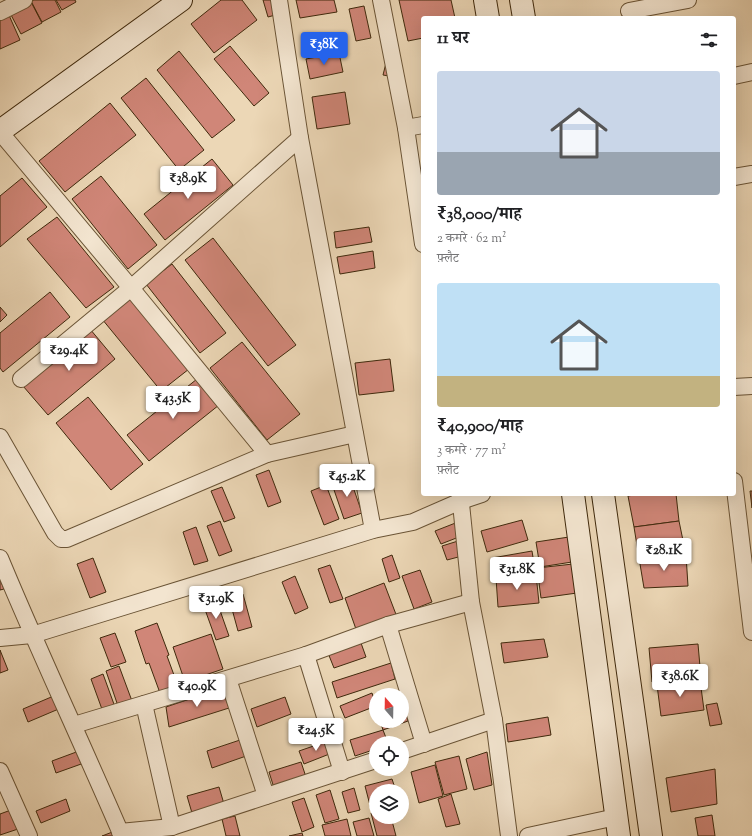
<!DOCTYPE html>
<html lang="hi">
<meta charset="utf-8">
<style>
body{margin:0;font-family:"Sorts Mill Goudy","Noto Serif Devanagari",serif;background:#f2f2f2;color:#202124;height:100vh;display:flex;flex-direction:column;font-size:15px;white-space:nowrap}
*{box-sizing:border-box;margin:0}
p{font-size:13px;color:#757577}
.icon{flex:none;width:22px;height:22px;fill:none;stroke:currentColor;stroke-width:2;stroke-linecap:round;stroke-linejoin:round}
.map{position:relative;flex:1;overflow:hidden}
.sheet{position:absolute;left:421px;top:16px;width:315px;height:480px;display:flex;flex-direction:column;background:#fff;border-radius:4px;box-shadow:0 4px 16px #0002}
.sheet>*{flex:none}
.needle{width:26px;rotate:340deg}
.tools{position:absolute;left:369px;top:688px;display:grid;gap:8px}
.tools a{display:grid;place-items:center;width:40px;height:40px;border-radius:50%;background:#fff;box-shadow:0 4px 16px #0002;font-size:20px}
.price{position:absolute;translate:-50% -34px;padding:0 9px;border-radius:4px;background:#fff;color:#222;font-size:13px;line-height:26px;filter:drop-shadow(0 1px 2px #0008)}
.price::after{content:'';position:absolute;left:50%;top:24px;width:12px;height:9px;margin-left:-6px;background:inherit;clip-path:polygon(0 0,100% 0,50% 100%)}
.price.selected{background:#2563eb;color:#fff}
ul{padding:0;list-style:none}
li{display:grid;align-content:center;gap:8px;height:212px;padding:0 16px}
li span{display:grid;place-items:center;height:124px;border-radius:4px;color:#555}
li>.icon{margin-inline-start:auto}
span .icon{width:72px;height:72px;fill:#fffc;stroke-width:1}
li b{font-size:17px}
h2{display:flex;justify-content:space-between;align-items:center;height:48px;padding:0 16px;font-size:17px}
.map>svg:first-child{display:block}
.building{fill:#d08678;stroke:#3f290c}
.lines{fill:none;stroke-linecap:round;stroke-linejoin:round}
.street-casing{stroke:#6a5436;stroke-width:18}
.secondary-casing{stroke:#3f290c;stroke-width:24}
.street{stroke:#f3e5d0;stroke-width:16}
.secondary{stroke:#f3e5d0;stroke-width:22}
</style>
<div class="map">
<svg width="752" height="836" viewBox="0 0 752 836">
<rect width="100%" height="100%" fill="#ecd7b6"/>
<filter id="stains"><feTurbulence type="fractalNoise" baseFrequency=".005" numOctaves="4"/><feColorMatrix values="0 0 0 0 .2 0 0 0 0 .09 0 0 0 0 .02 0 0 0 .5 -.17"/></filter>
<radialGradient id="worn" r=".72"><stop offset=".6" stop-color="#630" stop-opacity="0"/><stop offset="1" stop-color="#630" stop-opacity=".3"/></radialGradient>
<g class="building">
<polygon points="34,0 55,0 61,12 42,22 31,1"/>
<polygon points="56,0 75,0 76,2 62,10"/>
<polygon points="221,0 242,0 257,20 214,53 191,24"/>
<polygon points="263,0 275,0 279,14 268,17"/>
<polygon points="296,0 334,0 337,12 300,18"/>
<polygon points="399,0 451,0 455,18 423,18 423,38 408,41"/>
<polygon points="31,2 42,23 21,34 10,13"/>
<polygon points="364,6 371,38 356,41 349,9"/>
<polygon points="8,13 20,40 0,49 0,17"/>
<polygon points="230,46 269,93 254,106 214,59"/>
<polygon points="179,51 235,120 212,138 157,70"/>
<polygon points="339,53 343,72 310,79 306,59"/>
<polygon points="386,63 389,76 383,75"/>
<polygon points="146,78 204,150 179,170 121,98"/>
<polygon points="345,92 350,124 317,129 312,97"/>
<polygon points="110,103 136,135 65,192 39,161"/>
<polygon points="212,159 233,185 165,240 144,214"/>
<polygon points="101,176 157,245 128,269 72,199"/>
<polygon points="22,178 47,207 0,247 0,196"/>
<polygon points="57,217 114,287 86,308 27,239"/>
<polygon points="369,227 372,242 336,248 334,232"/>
<polygon points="213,238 296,345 268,366 185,260"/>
<polygon points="373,251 375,268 340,274 337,257"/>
<polygon points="172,264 226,333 200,353 146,284"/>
<polygon points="50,292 70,317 3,372 0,368 0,333"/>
<polygon points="130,297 189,369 161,391 102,319"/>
<polygon points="0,307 7,315 0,322"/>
<polygon points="90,329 115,359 48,415 23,386"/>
<polygon points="242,342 300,414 267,440 210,368"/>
<polygon points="390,359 394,391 359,395 355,363"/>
<polygon points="197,379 219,405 149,461 127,435"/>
<polygon points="88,397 143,464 111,490 56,423"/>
<polygon points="269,470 281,502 268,507 256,475"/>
<polygon points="350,478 362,513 344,519 332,484"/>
<polygon points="326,485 339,519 324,525 311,491"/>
<polygon points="222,487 235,518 224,522 211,491"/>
<polygon points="750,491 752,491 752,508"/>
<polygon points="640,494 676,494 679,521 634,527 628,496"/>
<polygon points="522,520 528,540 487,552 481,531"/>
<polygon points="220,521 232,551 219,556 207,526"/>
<polygon points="679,521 686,555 639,558 634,527"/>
<polygon points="458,522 464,535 441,544 435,531"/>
<polygon points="196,527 208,561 194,565 183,532"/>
<polygon points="569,537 572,562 540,567 536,542"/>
<polygon points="458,541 462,556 447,560 442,546"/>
<polygon points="532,551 535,570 496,577 492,558"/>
<polygon points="392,555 400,578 389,582 382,559"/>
<polygon points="686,555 688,586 644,588 639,558"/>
<polygon points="93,558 106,592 90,598 77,564"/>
<polygon points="573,564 577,593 541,598 537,568"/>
<polygon points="330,565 343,599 330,603 318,569"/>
<polygon points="420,570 432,602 414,609 402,576"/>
<polygon points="536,574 539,603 498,607 496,578"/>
<polygon points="295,576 308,608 295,614 282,582"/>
<polygon points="0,579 4,589 0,590"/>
<polygon points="384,583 397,617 357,632 345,598"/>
<polygon points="243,594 252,627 238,631 229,598"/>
<polygon points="216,599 229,636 216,640 203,604"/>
<polygon points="157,623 169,655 167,656 178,686 160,693 149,663 146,664 135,631"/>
<polygon points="115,633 126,662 111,667 100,638"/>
<polygon points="211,634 223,669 185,682 173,647"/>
<polygon points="544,639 548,657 504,663 501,643"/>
<polygon points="361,643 366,657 334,668 328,653"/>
<polygon points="698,644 701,678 652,682 649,648"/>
<polygon points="0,650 8,670 0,673"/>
<polygon points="391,663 395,679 337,698 332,682"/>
<polygon points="119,666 132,701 118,706 106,671"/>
<polygon points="103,674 115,707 103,712 91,679"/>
<polygon points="700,680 704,710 661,716 657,685"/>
<polygon points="222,688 229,708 169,727 166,707"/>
<polygon points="372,693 376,706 345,718 340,706"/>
<polygon points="56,695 61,708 28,722 23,709"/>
<polygon points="285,697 291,714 257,727 251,709"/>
<polygon points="402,699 408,721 383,730 380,721 402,721"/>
<polygon points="717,703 722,724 710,726 706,705"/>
<polygon points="548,717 551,735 508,742 506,724"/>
<polygon points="383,730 388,743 376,743 376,749 355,756 350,740"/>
<polygon points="243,739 249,755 212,768 207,751"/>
<polygon points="328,741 332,753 304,764 299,751"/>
<polygon points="79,751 84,763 56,773 52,761"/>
<polygon points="487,752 492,785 474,790 466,759"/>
<polygon points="459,756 467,789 444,795 435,762"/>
<polygon points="301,762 307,780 275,791 269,772"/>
<polygon points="435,765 443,796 419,803 411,772"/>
<polygon points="715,769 717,804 671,812 666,778"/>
<polygon points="392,779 396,791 376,791 376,812 372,813 365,786"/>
<polygon points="219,787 224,804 192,813 187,796"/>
<polygon points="354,788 360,810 348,813 342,792"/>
<polygon points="330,790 339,819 325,823 316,795"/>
<polygon points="451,794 460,824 446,827 438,799"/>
<polygon points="304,798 314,827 302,832 292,802"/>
<polygon points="66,799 70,811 41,823 36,811"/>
<polygon points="11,810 18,829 0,835 0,814"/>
<polygon points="376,812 376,817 391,817 396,836 377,836 371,813"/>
<polygon points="712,815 715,836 698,836 695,818"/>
<polygon points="235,816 240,836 226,836 222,819"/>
<polygon points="369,818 374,836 357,836 353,822"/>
<polygon points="347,819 351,836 325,836 322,825"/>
<polygon points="115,831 116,836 102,836"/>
<polygon points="302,833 303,836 289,836"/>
</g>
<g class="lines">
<g class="street-casing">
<g id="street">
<polyline points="279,0 300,138 373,530"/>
<polyline points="381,0 406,128 423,244"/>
<polyline points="629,11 688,0"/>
<polyline points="0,12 24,0"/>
<polyline points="734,76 752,72"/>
<polyline points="406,128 423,125"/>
<polyline points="0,132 131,288 267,454"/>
<polyline points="734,177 752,174"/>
<polyline points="21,379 131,288 300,138"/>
<polyline points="734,387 752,386"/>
<polyline points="0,437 55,533 61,539 67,539 267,454 355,434"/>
<polyline points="734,481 752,632"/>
<polyline points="460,494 471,602 494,720 509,836"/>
<path d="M0,558c39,94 82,185 122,278"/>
<polyline points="388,625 424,744"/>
<polyline points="0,638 32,635 373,530 413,522 461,501 482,494"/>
<polyline points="306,655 388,625 471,602"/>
<polyline points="228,679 266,796"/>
<polyline points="144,704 172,827"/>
<polyline points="74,725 306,655 342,772"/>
<polyline points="402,751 494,720"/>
<polyline points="0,771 29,836"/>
<polyline points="120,832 172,827 376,760"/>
<polyline points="528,836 616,817"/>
</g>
</g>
<g class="secondary-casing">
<g id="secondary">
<polyline points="485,0 488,18"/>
<polyline points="521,0 524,18"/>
<polyline points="0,131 181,0"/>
<polyline points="573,494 619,836"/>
<polyline points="603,494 651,836"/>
</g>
</g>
<use href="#street" class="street"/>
<use href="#secondary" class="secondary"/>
</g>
<rect width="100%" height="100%" filter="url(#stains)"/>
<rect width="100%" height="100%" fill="url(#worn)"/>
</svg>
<div class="tools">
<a><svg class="needle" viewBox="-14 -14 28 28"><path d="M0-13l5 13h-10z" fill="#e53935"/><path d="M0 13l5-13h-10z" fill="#757577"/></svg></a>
<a><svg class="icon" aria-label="locate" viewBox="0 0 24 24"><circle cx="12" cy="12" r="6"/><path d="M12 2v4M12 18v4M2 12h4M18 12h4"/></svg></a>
<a><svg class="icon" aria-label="layers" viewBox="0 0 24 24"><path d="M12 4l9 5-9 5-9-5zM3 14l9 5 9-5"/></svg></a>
</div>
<b class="price selected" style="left:324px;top:66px">₹38K</b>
<b class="price" style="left:188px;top:200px">₹38.9K</b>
<b class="price" style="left:69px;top:372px">₹29.4K</b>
<b class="price" style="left:173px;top:420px">₹43.5K</b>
<b class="price" style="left:347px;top:498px">₹45.2K</b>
<b class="price" style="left:664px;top:572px">₹28.1K</b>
<b class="price" style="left:517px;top:591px">₹31.8K</b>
<b class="price" style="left:216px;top:620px">₹31.9K</b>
<b class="price" style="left:680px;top:698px">₹38.6K</b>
<b class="price" style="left:197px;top:708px">₹40.9K</b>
<b class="price" style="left:316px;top:752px">₹24.5K</b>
<section class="sheet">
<h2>11 घर<svg class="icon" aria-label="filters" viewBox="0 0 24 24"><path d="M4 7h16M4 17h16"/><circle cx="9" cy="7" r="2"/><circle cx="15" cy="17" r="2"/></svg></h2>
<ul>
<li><span style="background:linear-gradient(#c9d6e8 65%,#9aa5b1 0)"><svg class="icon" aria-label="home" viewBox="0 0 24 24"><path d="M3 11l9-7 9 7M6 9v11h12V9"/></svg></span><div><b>₹38,000/माह</b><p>2 कमरे · 62 m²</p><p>फ़्लैट</p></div></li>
<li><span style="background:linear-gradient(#bfe0f5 75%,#c2b280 0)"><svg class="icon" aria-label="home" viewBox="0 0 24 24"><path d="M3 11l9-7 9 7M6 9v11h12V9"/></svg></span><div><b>₹40,900/माह</b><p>3 कमरे · 77 m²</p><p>फ़्लैट</p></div></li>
</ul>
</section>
</div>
